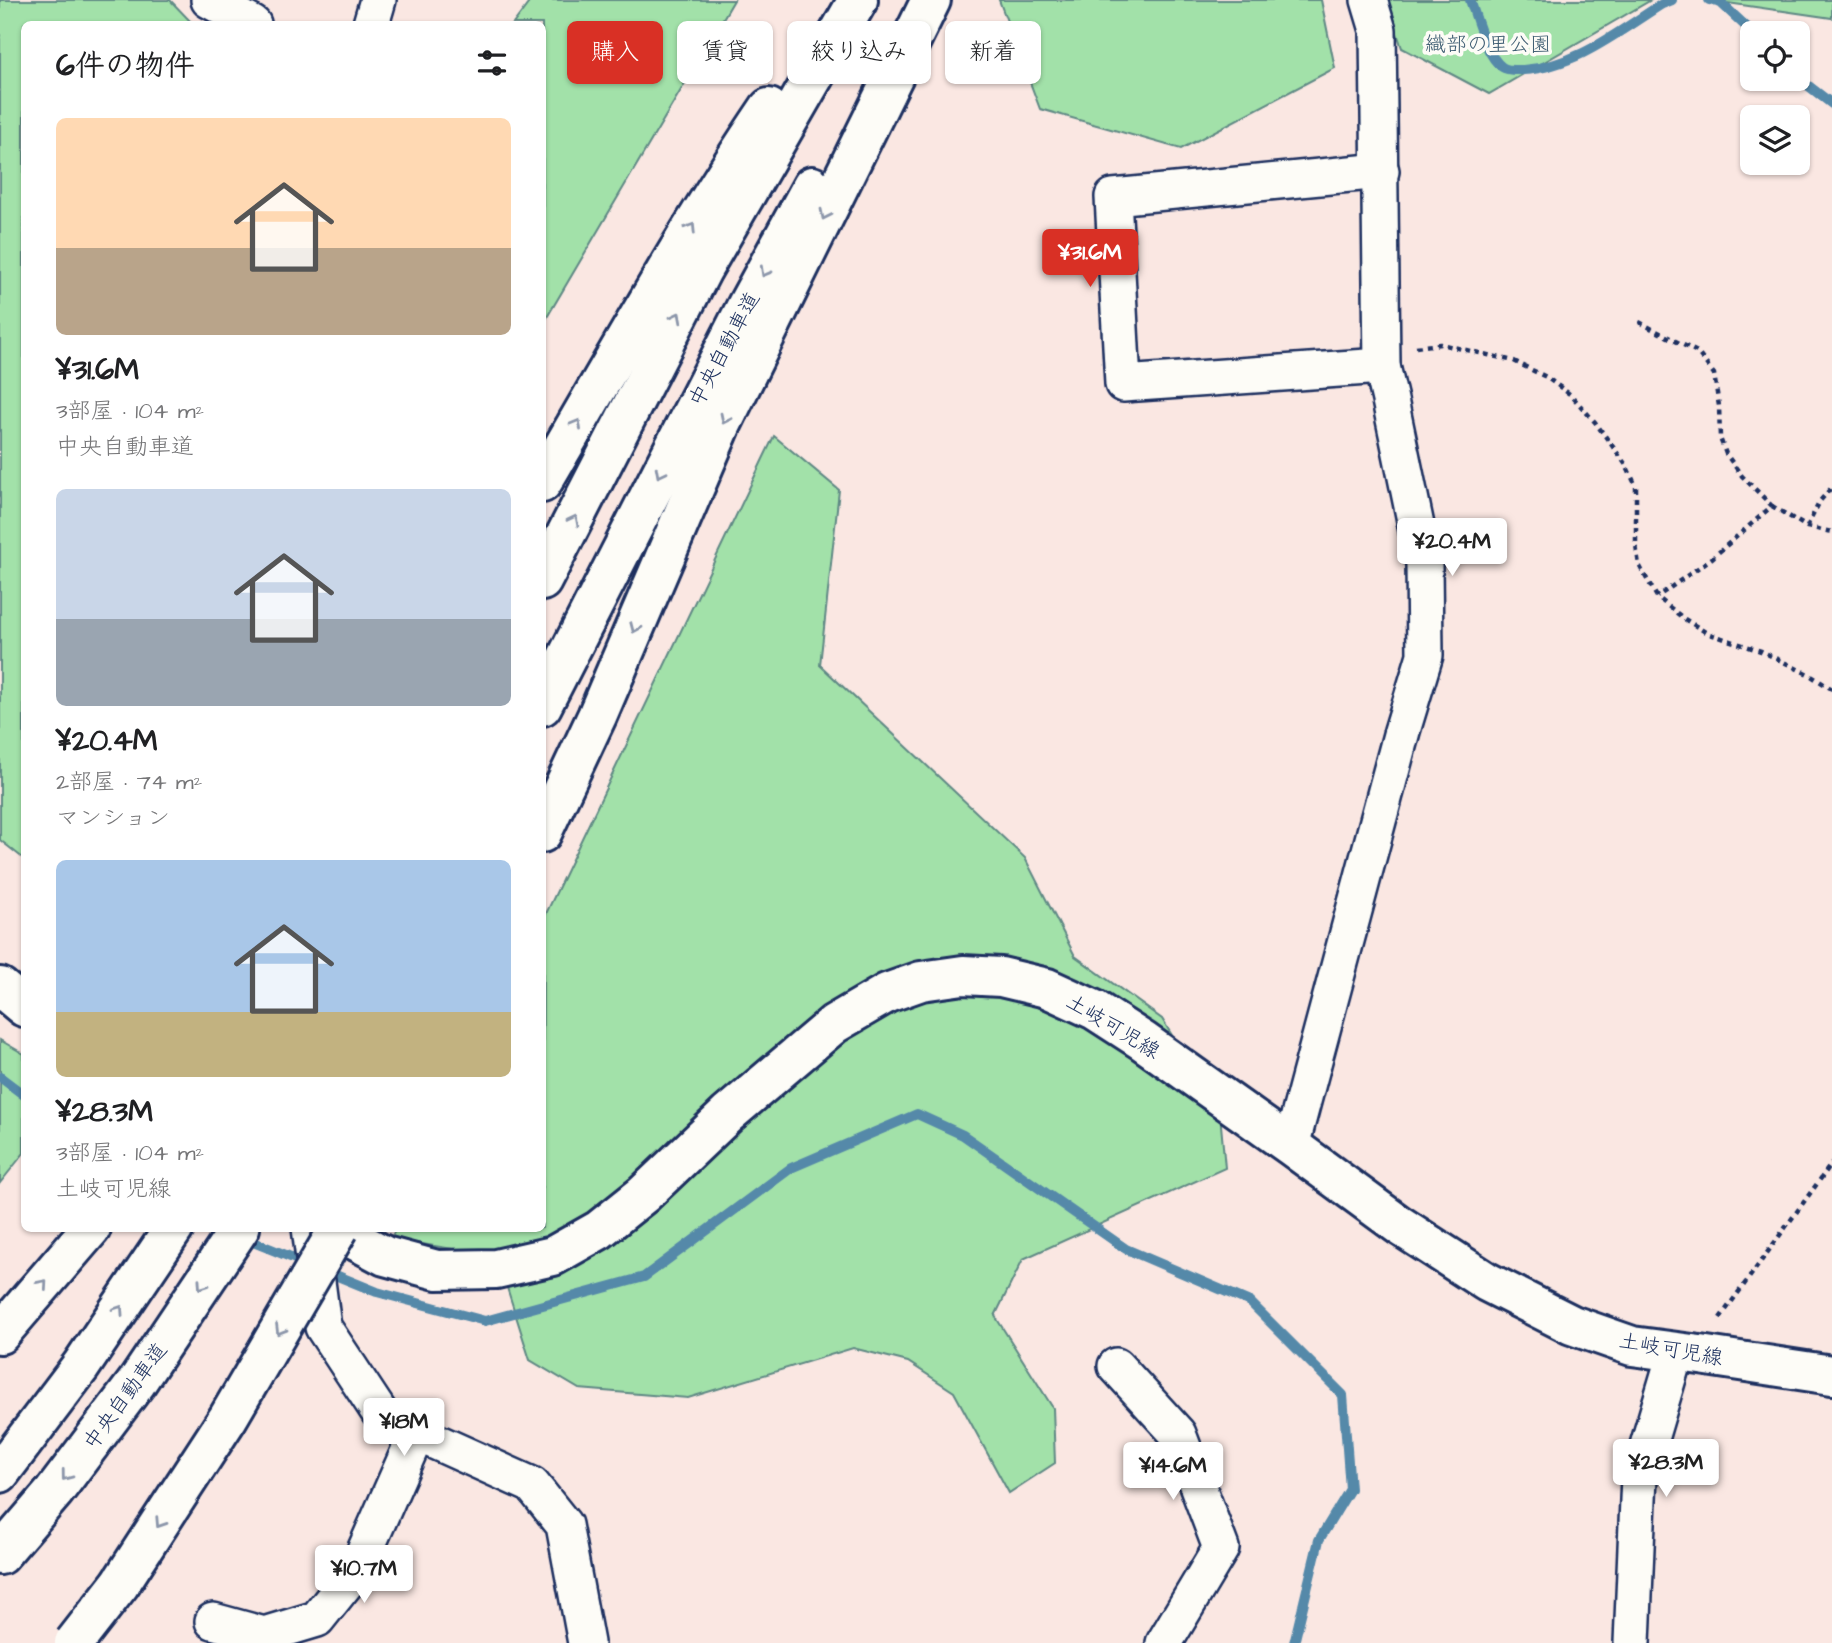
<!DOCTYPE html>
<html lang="ja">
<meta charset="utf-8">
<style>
body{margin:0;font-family:"Architects Daughter","Klee One",sans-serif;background:#f2f2f2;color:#202124;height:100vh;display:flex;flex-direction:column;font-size:26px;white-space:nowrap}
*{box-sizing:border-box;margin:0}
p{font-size:23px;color:#757577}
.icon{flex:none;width:38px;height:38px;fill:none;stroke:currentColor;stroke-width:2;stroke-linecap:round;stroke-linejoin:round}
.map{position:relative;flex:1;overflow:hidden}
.side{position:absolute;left:21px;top:21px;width:525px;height:1211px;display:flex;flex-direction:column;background:#fff;border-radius:10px;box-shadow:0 2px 5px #0004}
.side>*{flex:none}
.top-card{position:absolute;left:567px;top:21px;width:665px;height:63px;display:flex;gap:14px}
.fabs{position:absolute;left:1740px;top:21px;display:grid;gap:14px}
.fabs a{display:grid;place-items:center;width:70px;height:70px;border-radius:10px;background:#fff;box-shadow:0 2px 5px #0004;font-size:35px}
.price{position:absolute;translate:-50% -60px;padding:0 16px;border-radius:7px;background:#fff;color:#222;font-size:23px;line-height:46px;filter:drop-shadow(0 2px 4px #0008)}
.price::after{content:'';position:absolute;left:50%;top:42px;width:21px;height:16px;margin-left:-10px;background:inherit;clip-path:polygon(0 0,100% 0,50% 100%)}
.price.selected{background:#d93025;color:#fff}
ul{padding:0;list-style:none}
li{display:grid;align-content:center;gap:14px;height:371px;padding:0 35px}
li span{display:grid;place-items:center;height:217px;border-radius:10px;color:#555}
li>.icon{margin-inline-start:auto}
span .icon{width:126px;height:126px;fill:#fffc;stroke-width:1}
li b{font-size:30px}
h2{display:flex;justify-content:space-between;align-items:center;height:84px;padding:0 35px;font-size:30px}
.pill{padding:0 24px;border-radius:10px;background:#fff;box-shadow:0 2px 5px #0004;font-size:24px;line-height:63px}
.pill.selected{background:#d93025;color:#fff}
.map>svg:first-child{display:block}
.green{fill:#a2e1a9;stroke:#5e8884;stroke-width:2}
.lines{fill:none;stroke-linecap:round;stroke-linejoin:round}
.stream{stroke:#5589a9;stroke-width:10}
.minor-casing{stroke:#1b2f5e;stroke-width:40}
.primary-casing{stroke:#1b2f5e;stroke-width:44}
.motorway-casing{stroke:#1b2f5e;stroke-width:44}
.path{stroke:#1b2f5e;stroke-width:4.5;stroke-dasharray:5 5;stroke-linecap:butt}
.minor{stroke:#fdfcf7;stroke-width:35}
.primary{stroke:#fdfcf7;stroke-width:38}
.motorway{stroke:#fdfcf7;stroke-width:38}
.motorway-bridge-casing{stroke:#1b2f5e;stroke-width:44;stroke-linecap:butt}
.motorway-bridge{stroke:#fdfcf7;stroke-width:38}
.oneway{stroke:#8c96aa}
.labels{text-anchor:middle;stroke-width:7;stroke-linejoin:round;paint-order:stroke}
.park-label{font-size:21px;fill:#3d5c71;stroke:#fdfcf7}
.street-label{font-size:21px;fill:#1b2f5e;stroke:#fdfcf7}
</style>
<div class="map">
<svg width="1832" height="1643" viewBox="0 0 1832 1643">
<rect width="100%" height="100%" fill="#fae7e2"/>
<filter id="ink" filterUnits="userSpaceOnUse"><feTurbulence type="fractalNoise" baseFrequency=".0143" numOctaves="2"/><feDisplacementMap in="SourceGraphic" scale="14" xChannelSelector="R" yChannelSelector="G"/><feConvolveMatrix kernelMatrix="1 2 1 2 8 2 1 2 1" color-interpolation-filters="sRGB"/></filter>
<g filter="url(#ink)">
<g class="green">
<polygon points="0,0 170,0 193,24 24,24 24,859 0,840"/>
<polygon points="531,0 734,0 543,324 542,24 513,24"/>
<polygon points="999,0 1321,0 1335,68 1181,149 1040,109"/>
<polygon points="1386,0 1651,0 1489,94 1402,48"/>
<polygon points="1707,0 1832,0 1832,18"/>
<polygon points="774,436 839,490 820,665 1025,858 1075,956 1162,1019 1220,1114 1225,1168 1023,1259 995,1316 1053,1408 1055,1463 1009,1493 954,1392 908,1362 853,1348 688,1398 579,1389 530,1360 497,1256 390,1239 396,1229 542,1228 543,920"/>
<polygon points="0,1040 24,1054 24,1153 0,1183"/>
</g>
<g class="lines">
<g class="stream">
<path d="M1470,0c7,19 16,56 32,67 6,4 14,3 21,3 53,-3 96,-39 139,-66l10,-4"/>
<polyline points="1709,0 1721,3 1753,33"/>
<polyline points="1797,77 1832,104"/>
<polyline points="0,1077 24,1095"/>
<polyline points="241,1237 308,1264"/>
<polyline points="323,1270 377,1292 485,1321 644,1277 791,1168 917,1114 963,1135 1126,1249 1250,1302 1343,1395 1350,1489 1319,1540 1294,1643"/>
</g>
<g class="minor-casing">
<g id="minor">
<polyline points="209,0 253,24"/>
<polyline points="371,24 378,0"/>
<polyline points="1381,171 1113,197 1123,384 1382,366"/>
<polyline points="1291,1146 1402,731 1425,655 1424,564 1390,400 1382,366 1378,30 1369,0"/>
<polyline points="310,1228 323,1327 383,1418 532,1485 564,1525 586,1643"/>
<polyline points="1116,1366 1178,1434 1221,1548 1164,1643"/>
<polyline points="213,1621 264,1635 317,1619 357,1569 417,1433"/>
<polyline points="1632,1643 1639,1476 1676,1351"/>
</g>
</g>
<g class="primary-casing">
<g id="primary">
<polyline points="0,987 24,1007"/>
<polyline points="332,1228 385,1256 437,1270 496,1269 553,1256 599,1230 644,1194 728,1114 834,1024 887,993 921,981 963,975 1001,977 1047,988 1095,1010 1143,1041 1291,1146 1399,1225 1487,1282 1572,1325 1632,1346 1700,1355 1832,1375"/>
</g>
</g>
<g class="motorway-casing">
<g id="motorway">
<path d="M542,483c74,-126 145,-254 227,-375"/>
<polyline points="542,581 702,270 858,0"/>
<polyline points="542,706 748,303 812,186"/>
<polyline points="542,833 597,716 721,426 931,0"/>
<polyline points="0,1334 91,1228"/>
<polyline points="0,1473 81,1366 174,1228"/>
<polyline points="0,1555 54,1492 137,1382 240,1228"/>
</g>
</g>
<g class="path">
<polyline points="1639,322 1697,352 1714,374 1719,406 1720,438 1726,454 1742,476 1772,506 1712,558 1657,597"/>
<polyline points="1416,347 1440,344 1514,361 1546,377 1571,395 1595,422 1626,465 1636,486 1636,545 1639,565 1657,597 1683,618 1707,633 1761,651 1808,674 1832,689"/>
<polyline points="1772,506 1807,527 1832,532"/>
<polyline points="1807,527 1820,501 1832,487"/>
<polyline points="1720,1318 1832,1163"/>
</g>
<use href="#minor" class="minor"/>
<use href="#primary" class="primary"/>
<use href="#motorway" class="motorway"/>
<g class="motorway-bridge-casing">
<polyline id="motorway-bridge" points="74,1643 120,1584 228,1418 339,1228"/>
</g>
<use href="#motorway-bridge" class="motorway-bridge"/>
</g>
<defs><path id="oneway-chevron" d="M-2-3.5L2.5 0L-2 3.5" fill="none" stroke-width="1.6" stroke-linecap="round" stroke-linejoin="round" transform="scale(1.75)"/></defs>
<g class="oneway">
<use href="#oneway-chevron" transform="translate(825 215) rotate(116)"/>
<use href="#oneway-chevron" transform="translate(691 228) rotate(-58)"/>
<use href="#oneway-chevron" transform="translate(765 272) rotate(119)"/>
<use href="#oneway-chevron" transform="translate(677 317) rotate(-63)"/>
<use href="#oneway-chevron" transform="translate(725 419) rotate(116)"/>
<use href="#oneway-chevron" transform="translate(577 424) rotate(-60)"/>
<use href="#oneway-chevron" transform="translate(660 473) rotate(117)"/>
<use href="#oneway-chevron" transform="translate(574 520) rotate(-63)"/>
<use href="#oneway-chevron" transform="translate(635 628) rotate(113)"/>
<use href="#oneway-chevron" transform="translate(43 1284) rotate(-49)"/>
<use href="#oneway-chevron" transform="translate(202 1285) rotate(124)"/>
<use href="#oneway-chevron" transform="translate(119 1310) rotate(-56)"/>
<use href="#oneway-chevron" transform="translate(280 1330) rotate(121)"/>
<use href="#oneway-chevron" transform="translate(66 1476) rotate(127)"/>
<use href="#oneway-chevron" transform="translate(160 1523) rotate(123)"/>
</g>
</g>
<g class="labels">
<g class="park-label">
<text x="1488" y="51">織部の里公園</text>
</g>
<g class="street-label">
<text transform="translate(724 349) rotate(-62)" y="7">中央自動車道</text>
<text transform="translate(1113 1026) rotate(31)" y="7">土岐可児線</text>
<text transform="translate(1671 1349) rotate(10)" y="7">土岐可児線</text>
<text transform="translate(125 1396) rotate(-54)" y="7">中央自動車道</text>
</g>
</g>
</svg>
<div class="fabs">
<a><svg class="icon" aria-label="locate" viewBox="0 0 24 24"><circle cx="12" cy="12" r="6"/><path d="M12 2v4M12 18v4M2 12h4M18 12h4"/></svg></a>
<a><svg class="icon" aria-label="layers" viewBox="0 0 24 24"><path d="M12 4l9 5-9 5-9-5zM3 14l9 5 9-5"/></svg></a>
</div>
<b class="price selected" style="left:1090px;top:289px">¥31.6M</b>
<b class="price" style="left:1452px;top:578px">¥20.4M</b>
<b class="price" style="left:404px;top:1458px">¥18M</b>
<b class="price" style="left:1666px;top:1499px">¥28.3M</b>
<b class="price" style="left:1173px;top:1502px">¥14.6M</b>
<b class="price" style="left:364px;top:1605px">¥10.7M</b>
<div class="top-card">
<a class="pill selected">購入</a>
<a class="pill">賃貸</a>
<a class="pill">絞り込み</a>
<a class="pill">新着</a>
</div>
<section class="side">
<h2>6件の物件<svg class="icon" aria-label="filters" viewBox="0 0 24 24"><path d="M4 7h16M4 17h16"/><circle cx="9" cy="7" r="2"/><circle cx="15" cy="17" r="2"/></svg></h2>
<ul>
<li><span style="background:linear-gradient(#ffd9b3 60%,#b9a48a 0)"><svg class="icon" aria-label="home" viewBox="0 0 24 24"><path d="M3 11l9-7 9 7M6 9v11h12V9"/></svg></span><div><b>¥31.6M</b><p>3部屋 · 104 m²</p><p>中央自動車道</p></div></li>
<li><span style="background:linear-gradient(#c9d6e8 60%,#9aa5b1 0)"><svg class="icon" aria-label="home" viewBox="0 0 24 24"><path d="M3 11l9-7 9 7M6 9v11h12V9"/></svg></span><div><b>¥20.4M</b><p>2部屋 · 74 m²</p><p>マンション</p></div></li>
<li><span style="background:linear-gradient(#a9c7e8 70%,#c2b280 0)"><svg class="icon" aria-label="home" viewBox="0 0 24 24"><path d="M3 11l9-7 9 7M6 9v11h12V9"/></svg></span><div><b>¥28.3M</b><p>3部屋 · 104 m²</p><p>土岐可児線</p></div></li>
</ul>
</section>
</div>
